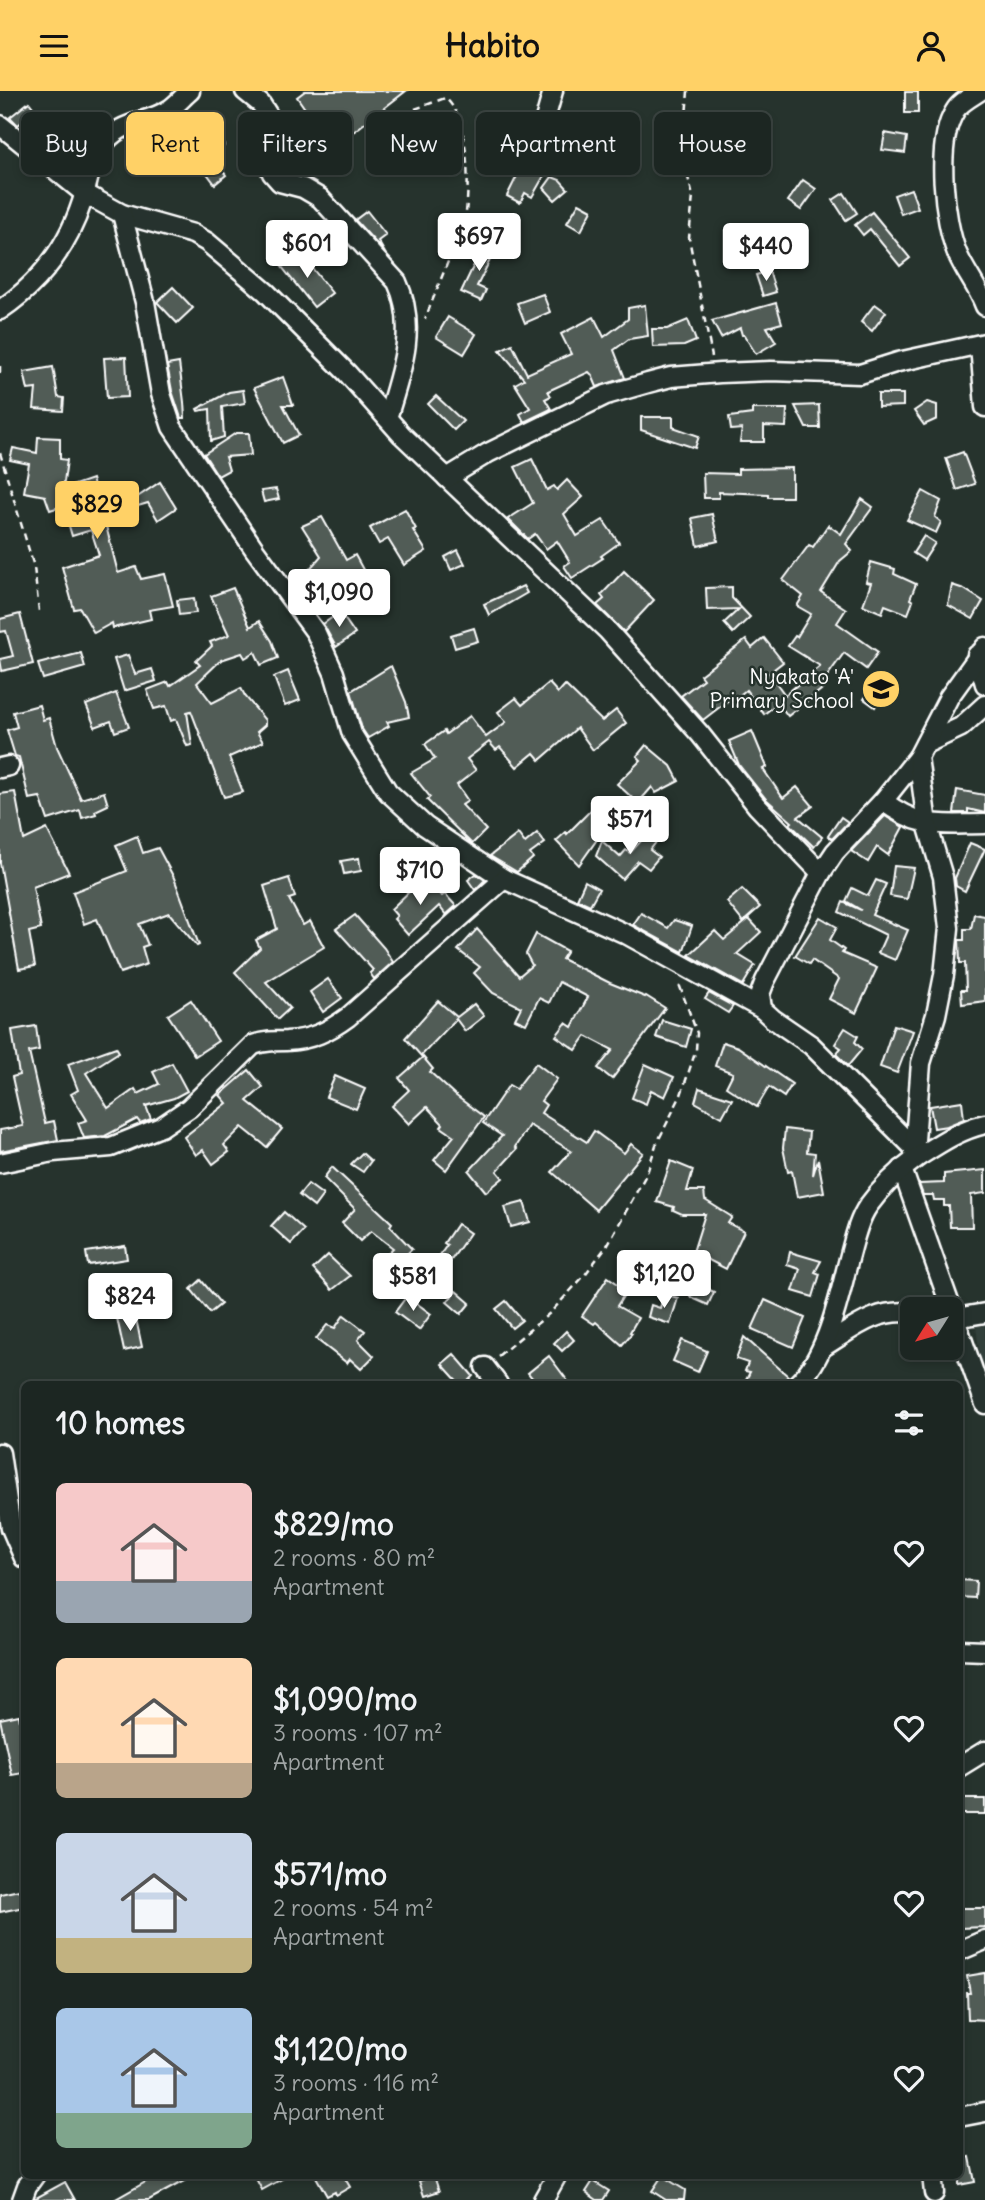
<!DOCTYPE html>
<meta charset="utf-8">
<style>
body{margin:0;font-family:Delius,sans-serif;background:#252e2a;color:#f1f3f6;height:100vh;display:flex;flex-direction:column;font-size:26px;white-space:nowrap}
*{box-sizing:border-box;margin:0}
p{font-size:23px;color:#a0a5a5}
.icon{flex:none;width:38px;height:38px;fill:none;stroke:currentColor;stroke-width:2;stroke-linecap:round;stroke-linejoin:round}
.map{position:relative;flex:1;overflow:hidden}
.sheet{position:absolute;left:21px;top:1290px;width:942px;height:798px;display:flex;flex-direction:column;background:#1c2622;border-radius:10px;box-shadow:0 4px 10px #0003,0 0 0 2px #3a4340}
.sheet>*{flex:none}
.hud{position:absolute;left:21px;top:21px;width:943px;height:63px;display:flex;gap:14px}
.needle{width:46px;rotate:233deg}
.tools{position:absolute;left:900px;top:1206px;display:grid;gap:14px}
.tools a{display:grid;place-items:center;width:63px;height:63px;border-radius:10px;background:#1c2622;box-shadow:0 4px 10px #0003,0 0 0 2px #3a4340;font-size:35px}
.price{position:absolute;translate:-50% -60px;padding:0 16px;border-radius:7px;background:#fff;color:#222;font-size:23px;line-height:46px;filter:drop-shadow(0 2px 4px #0008)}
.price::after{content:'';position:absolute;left:50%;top:42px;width:21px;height:16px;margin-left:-10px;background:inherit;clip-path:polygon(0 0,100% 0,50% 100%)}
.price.on{background:#ffd166;color:#111}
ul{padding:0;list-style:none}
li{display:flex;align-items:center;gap:21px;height:175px;padding:0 35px}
li span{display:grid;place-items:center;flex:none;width:196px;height:140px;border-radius:10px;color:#555}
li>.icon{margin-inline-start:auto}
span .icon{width:84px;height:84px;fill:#fffc;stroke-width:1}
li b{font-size:30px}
h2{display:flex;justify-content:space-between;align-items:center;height:84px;padding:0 35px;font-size:30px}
.tag{padding:0 24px;border-radius:10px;background:#1c2622;box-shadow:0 4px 10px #0003,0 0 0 2px #3a4340;font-size:24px;line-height:63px}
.tag.on{background:#ffd166;color:#111}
header{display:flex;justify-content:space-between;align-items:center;height:91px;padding:0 35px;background:#ffd166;color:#111;font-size:32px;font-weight:700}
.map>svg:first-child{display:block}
.built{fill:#333f3a}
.building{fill:#515c57;stroke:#fff;stroke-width:2}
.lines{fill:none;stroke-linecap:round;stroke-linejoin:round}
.minor-casing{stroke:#fff;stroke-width:23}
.path{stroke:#fff;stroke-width:2.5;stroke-dasharray:7 5;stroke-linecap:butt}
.minor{stroke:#26332d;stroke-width:18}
.labels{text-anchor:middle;stroke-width:5;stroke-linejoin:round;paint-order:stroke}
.poi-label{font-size:21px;fill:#fff;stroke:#26332d;text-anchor:end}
</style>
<header><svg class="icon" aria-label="menu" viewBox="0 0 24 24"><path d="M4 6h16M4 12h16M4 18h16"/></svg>Habito<svg class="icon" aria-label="person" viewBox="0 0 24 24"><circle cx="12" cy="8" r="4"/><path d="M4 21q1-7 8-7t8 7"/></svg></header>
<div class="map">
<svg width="985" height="2109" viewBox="0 0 985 2109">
<rect width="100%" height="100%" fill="#26332d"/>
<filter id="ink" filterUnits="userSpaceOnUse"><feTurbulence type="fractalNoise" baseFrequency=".0143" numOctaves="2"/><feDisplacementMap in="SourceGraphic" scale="14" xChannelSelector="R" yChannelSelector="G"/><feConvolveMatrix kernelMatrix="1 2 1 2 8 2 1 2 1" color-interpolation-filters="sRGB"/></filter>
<g filter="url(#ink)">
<polygon class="built" points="985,1234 985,1307 976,1235"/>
<g class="building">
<polygon points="305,0 406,0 303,80 279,49 279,40 306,19 297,6"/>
<rect x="905" y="1" width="13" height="21"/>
<polygon points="29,11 36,20 18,34 10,26"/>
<polygon points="214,39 223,43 224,55 208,61 226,84 215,93 196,68 187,68 182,62 187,52 203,52 207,43"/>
<polygon points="885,42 907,46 905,62 882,59"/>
<polygon points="519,71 545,83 532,106 525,102 520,112 507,105 518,83 515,82"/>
<polygon points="552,86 560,89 568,98 555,109 544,97"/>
<polygon points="803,89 816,98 801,119 788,110"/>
<polygon points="911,98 918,117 901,123 894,104"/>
<polygon points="844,102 857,122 846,129 833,109"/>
<polygon points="579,112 592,119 581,140 567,132"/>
<polygon points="367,120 386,144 378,150 385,162 355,129"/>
<polygon points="872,121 910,167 900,175 870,138 863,144 855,134"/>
<polygon points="485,151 496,157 477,195 486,199 481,210 461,201"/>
<polygon points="300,162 332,202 314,216 282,176"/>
<polygon points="769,180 776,201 763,205 756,184"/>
<polygon points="173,196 193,217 177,232 157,211"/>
<polygon points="543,203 550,221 525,232 517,212"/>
<polygon points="776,212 782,232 767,236 776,251 756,263 744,244 742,244 740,237 721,247 712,230"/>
<polygon points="875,213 886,221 872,240 861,231"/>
<polygon points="645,214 648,245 629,248 614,259 625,287 597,296 592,284 589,281 548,300 551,305 545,308 551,318 524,331 520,323 530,317 515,293 524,288 500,259 512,253 527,283 571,263 561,243 594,226 604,246 628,228 628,217"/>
<polygon points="448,226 476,243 464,263 436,246"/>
<polygon points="688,229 696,250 684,255 653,256 652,238 667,238"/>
<polygon points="126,266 128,306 107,307 104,267"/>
<polygon points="179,272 184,311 185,327 181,327 172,300 167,274"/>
<polygon points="53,276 58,306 64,307 63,320 34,318 36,298 28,299 24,281"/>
<polygon points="283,286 293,314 283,314 299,344 283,352 254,297"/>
<polygon points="243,299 245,312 222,316 224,346 211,350 210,318 198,320 197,318 229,301"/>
<polygon points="878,303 903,303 903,315 878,316"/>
<polygon points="436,305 463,330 454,339 428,313"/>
<polygon points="927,311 937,314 937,328 924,334 914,320"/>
<polygon points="819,314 820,337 806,337 795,315"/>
<polygon points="752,318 787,318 786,336 764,335 764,351 740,351 742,338 731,339 729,326 752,323"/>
<polygon points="641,326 673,326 673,336 699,345 695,357 641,339"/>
<polygon points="236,342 249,342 251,364 225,366 229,379 218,385 204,363"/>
<polygon points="38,346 60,347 60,368 67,369 63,398 92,388 96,401 121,394 127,413 160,391 176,417 158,429 148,412 104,425 104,427 118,482 136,476 141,488 165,483 173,515 149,519 151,528 113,537 112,532 94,542 80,517 74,518 62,476 99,464 91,439 72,445 63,415 50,419 45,405 24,401 29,373 10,369 13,357 37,362"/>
<polygon points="963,361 975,393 957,399 946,367"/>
<polygon points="532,368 547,399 554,395 557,399 567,389 583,406 564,423 577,445 603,429 619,452 601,465 603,467 572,487 564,475 570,471 557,450 546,458 535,443 528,448 508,428 533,412 515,376"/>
<polygon points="792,377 792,406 768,406 768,403 719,401 719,407 704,407 703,382 738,383 738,378"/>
<polygon points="276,398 279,408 264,411 261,400"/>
<polygon points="923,400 941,410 935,426 941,431 936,442 907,429"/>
<polygon points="862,408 873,416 846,453 852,460 840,470 821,501 846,518 837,532 878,561 866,578 844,562 823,591 826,595 788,625 778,612 764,623 746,599 736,607 734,605 703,629 681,605 703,588 700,584 746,549 752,557 764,547 783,571 769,582 785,604 820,575 788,555 795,545 797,546 811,523 797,515 803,505 783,489 809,454 813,456 828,434 841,443"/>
<polygon points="405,418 416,438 413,439 426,460 404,474 388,448 379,453 370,437"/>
<polygon points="712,423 718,450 698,455 692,427"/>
<polygon points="322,426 346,469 355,464 373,497 361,503 366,511 355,518 336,482 322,492 308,480 321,465 302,435"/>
<polygon points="924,445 935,452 924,469 913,462"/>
<polygon points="458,459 465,473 451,479 445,466"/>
<polygon points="871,471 895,478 894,483 916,493 910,508 913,510 908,523 885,514 882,522 863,514 871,492 866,491"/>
<polygon points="624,480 654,509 624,541 597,514 604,508 601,504"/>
<polygon points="952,494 964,498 983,510 973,528 948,514"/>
<polygon points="523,495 527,502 489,524 484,513"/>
<polygon points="732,496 732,507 750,526 733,542 724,532 739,518 707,519 706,497"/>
<polygon points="233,497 250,536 259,530 272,550 278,567 261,574 255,561 245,567 242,562 221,569 197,592 212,612 241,597 245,605 265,629 265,634 257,641 263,651 229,666 243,701 224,706 191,620 187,621 192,654 187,655 176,628 171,630 166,615 154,618 147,599 168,591 170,595 200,574 196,570 212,555 210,551 229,544 211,505"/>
<polygon points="194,507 196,522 179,524 177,509"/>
<polygon points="340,521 355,543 336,556 323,533"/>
<polygon points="20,523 33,573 2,580 0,568 13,565 6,540 0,541 0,528"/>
<polygon points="474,537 478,550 455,557 451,544"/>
<polygon points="81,562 85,576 43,588 38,573"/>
<polygon points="128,564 135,583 152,578 156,590 124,600 114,568"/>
<polygon points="391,575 406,611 409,626 387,631 389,635 368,647 362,638 351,600"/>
<polygon points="288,580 300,609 285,615 274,586"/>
<polygon points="880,585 891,593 875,616 864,608"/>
<polygon points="549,592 558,602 565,594 602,630 616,619 626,632 593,659 577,637 540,669 534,662 517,676 500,656 496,659 489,651 467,668 476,679 457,694 468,710 462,714 486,739 472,753 427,709 430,706 411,682 435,668 425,653 444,640 446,643 470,625 486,646 506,631 498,621 516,607 522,614"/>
<polygon points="116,602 129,636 115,641 111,630 95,636 86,614"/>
<polygon points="39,614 43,629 49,627 57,656 81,708 104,701 108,714 95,720 96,723 82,727 80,719 48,729 40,706 29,708 19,666 15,665 7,639 17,636 13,621"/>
<polygon points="752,640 767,676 763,678 783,707 797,696 813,715 798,726 822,746 814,756 790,733 792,731 766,708 739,674 729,650"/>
<polygon points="646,654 671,675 679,690 656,702 652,696 638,712 617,693 641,669 637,665"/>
<polygon points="957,699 985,704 985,722 968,718 968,722 954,722"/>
<polygon points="15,701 24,749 47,738 69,782 33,796 41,838 29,841 35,875 19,878 0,772 0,703"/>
<polygon points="598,712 610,725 593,742 598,747 579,774 556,750 566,741 567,743"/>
<polygon points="885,725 903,736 888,764 877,756 868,771 851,760"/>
<polygon points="841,726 848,731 832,748 828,745"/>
<polygon points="652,738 660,746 650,759 659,766 649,778 638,770 622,788 596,765 602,750 620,766 626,759 630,762"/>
<polygon points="537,742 545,752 530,763 533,767 517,781 490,765 518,743 525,752"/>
<polygon points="137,745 143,762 158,757 174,787 199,854 197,855 169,822 139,833 148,854 142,856 147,873 120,882 97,828 84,833 73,801 127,780 116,754"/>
<polygon points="970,752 985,758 965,800 956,795 955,787"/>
<polygon points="359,767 361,780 344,783 341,770"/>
<polygon points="894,775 914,777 907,808 890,805"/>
<polygon points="476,783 485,789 475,799 468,789"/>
<polygon points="289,787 295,806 289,808 303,834 310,830 324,856 266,891 290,917 278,928 235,881 260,857 256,849 277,838 264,795"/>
<polygon points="429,789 442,805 445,803 456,815 446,824 439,815 408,844 394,828 397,825 391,818 413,797 416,800"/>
<polygon points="876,789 886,793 872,824 908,839 895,869 878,862 886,844 839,821 843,811 861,819 846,810 852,797 868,805"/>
<polygon points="585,790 599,798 590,814 577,808"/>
<polygon points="742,798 760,816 743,831 727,811"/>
<polygon points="641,822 668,837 674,829 692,835 683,861 633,834"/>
<polygon points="974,823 985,825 985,910 962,913 961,899 966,899 965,872 960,872 959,849 964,849 964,838 971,838"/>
<polygon points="355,824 384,857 393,871 374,888 370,882 373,879 336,838"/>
<polygon points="820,826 837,836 830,849 844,859 842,862 877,877 856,922 829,908 839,888 812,869 809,873 795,865"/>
<polygon points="749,828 761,841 737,863 755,874 743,894 689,864 715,840 724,849"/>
<polygon points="477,838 519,885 532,874 526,863 536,843 567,860 562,868 610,892 645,906 646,905 665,917 612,988 598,977 613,959 586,945 576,959 556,945 566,932 572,936 588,906 559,891 549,912 539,907 526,933 515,928 521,916 493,902 474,882 480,876 458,859"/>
<polygon points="328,888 342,907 323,921 310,901"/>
<polygon points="709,902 733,915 728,922 705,908"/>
<polygon points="191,909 218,950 195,965 168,924"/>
<polygon points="438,910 457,926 474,913 484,925 465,940 456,928 421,965 405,947"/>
<polygon points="662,929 691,938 686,956 656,946"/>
<polygon points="894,934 913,940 897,982 880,976"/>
<polygon points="36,935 39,959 29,961 45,1032 54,1030 58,1049 0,1060 0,1039 23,1035 12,986 19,984 12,939"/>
<polygon points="845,937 858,945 855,951 862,958 848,975 836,963 841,957 835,953"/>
<polygon points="723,951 738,956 792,993 784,1006 769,996 757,1016 726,996 733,982 715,975"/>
<polygon points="116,956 119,961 86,982 108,1017 135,998 138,1003 159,993 153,981 172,972 187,1000 174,1007 146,1015 151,1028 140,1032 137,1028 105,1045 84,1047 78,1032 87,1029 71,1003 78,999 68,973"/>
<polygon points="423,966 433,978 430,981 455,1004 484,1026 446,1079 434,1069 454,1045 441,1036 443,1033 427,1016 409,1033 392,1015 409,999 399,987"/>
<polygon points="536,972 557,988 541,1010 546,1014 541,1022 587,1051 594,1040 624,1062 631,1053 643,1062 596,1119 552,1081 571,1060 529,1034 515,1056 517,1058 497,1080 503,1087 486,1101 469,1080 502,1045 483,1032 509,994 516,998"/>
<polygon points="645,973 674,986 665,1006 651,999 646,1013 632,1007"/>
<polygon points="249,979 263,996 247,1010 282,1038 267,1056 242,1036 224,1054 229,1061 213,1073 203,1059 196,1064 184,1046 227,1012 220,1004"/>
<polygon points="335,985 365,998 356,1018 326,1006"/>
<polygon points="699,997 732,1008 722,1026 695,1011"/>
<polygon points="962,1010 964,1028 947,1035 934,1037 930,1015"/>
<polygon points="785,1038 809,1041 807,1061 815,1062 813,1084 818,1068 824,1101 797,1106 792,1080 788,1081 783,1057"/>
<polygon points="362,1062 371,1070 363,1081 351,1073"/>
<polygon points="671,1070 693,1079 687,1100 704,1100 705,1109 732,1126 728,1132 744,1140 726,1178 693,1161 705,1123 682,1123 673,1119 674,1116 657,1111"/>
<polygon points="332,1076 392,1132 390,1135 412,1158 399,1171 389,1161 393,1157 371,1140 360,1150 342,1132 355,1118 324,1087"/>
<polygon points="985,1079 985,1102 971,1104 972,1136 950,1136 949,1115 944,1115 944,1109 934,1109 933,1104 923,1104 919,1093 944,1092 944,1083"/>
<polygon points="308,1093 323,1104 314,1116 299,1104"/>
<polygon points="524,1111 530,1131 511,1136 505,1116"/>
<polygon points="284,1121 304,1139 291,1153 271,1135"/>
<polygon points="457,1133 470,1142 438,1188 428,1181 447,1154 444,1152"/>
<polygon points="125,1155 127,1168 88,1174 86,1161"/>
<polygon points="790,1161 821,1170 815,1181 820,1183 813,1206 793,1200 800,1178 787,1174"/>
<polygon points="328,1164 350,1185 332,1199 313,1178"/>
<polygon points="608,1186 627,1199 617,1215 638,1227 630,1241 632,1242 622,1254 596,1231 594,1233 582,1225"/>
<polygon points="201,1189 221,1213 210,1222 191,1198"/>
<polygon points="696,1192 714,1201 708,1214 690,1206"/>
<polygon points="456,1200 470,1212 461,1223 447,1211"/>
<polygon points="664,1203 678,1207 670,1233 648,1226 651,1214 660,1217"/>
<polygon points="407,1205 431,1223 419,1239 395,1221"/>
<polygon points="765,1209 805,1227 793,1256 752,1238"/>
<polygon points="506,1210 522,1229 512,1237 496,1218"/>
<polygon points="135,1223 142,1256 124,1260 117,1227"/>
<polygon points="344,1224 365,1240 358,1249 374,1265 361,1278 350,1268 347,1272 316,1248 327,1234 335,1237"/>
<polygon points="566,1240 574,1249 562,1260 554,1252"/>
<polygon points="744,1246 788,1285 781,1293 753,1293 746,1289 750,1281 745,1280 748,1272 736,1268"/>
<polygon points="682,1249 707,1260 698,1281 673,1270"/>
<polygon points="454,1263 473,1285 465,1293 460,1293 442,1273"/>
<polygon points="549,1265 570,1293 537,1293 528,1282"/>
<polygon points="959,1489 976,1490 975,1507 959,1506"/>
<polygon points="19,1624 24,1655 24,1682 12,1684 0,1628"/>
<rect x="959" y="1708" width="26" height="15"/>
<polygon points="24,1798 24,1816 0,1821 0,1803"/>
<polygon points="959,1817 985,1817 985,1836 959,1837"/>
<polygon points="985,1882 985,1929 968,1928 967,1902 970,1902 967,1885"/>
<polygon points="970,2066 975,2091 959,2094 959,2068"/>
<polygon points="158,2084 195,2084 149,2109 114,2109"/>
<polygon points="254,2084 289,2084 262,2099"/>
<polygon points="315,2084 343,2084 350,2096 336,2104 335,2101 327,2105"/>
<polygon points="434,2085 439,2100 424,2105 419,2090"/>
<polygon points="662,2085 685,2099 684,2109 666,2109 652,2100"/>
<polygon points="593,2090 609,2100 603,2109 597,2109 586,2101"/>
<polygon points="65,2091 75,2109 34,2109 34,2108"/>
</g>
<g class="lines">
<g class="minor-casing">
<g id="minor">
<path d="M245,0l16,13 7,11 -1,46 5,12 8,9 23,6 17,10 77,84c21,45 4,91 -10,136"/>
<path d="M980,0c-9,6 -20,11 -25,20 -20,31 -11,110 2,142 8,19 21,34 28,53"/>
<polyline points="544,32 553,0"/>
<polyline points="0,34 84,102 122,123 193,143 207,151 266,201 347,282 402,344 608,540 700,643 757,715 821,782 765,890 760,903 762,918 773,928 811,954 914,1057"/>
<polyline points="122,123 145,211 161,303 172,336 255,459 316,542 334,582 352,643 388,701 425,735 504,788 626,843 762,918"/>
<path d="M0,219c40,-27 67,-62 82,-108 6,-19 8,-39 19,-55 20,-28 44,-22 69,-38 7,-5 13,-12 20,-18"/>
<polyline points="980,254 985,316"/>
<polyline points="447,387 488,362 606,304 648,292 671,286 720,282 771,280 860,283 898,271 985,252"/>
<polyline points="977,564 985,593"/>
<polyline points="925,653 961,636 985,614"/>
<polyline points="0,677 9,675"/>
<polyline points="883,710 918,666"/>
<path d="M821,782l14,-21 48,-51c38,29 57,23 102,23"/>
<polyline points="914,1062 921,972 936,924 944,884 949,837 943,786 927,733 918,666 949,606 985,556"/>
<path d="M0,1072l53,-11 58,-5 50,-20 28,-19 64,-63c12,-4 21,-4 33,-4 25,-1 43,-10 62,-24l156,-138"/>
<polyline points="902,1078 985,1313"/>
<polyline points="950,1228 985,1222"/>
<path d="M823,1256c30,-18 52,-39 89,-34"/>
<polyline points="485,1276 498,1293"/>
<path d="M797,1293c32,-29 43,-93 54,-133 4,-15 8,-32 17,-45 13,-18 32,-36 50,-49 22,-14 41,-27 67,-33"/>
<polyline points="0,1362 11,1437 24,1467"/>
<polyline points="959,1559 985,1560"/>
<polyline points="959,1676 985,1660"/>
<polyline points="959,1860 985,1849"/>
<polyline points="959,2026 985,2021"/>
<polyline points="932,2084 934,2102"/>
<polyline points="22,2109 27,2095 35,2084"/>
<polyline points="543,2109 557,2084"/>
</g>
</g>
<g class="path">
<polyline points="688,0 684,52 686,79 693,105 689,147 712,266"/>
<path d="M415,18l30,-11c25,19 25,92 20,121l-40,100"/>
<polyline points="0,275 0,286"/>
<polyline points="0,362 34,476 39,520"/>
<polyline points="498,1265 550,1222 584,1185 608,1153 647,1082 656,1054 681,1004 696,959 697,942 679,893"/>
</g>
<use href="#minor" class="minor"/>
</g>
</g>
<defs>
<g id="school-disc" transform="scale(2.0125)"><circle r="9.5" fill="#ffd166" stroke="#26332d"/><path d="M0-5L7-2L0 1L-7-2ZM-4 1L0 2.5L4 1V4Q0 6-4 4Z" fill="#111"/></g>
</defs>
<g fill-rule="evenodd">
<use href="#school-disc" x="881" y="598"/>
</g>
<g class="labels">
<g class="poi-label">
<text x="854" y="593">Nyakato 'A'<tspan x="854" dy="24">Primary School</tspan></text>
</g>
</g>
</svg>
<div class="tools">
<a><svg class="needle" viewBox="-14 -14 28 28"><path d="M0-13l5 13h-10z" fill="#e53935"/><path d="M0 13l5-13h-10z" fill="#a0a5a5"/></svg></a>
</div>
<b class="price" style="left:479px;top:182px">$697</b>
<b class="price" style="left:307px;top:189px">$601</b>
<b class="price" style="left:766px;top:192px">$440</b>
<b class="price on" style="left:97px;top:450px">$829</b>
<b class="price" style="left:339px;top:538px">$1,090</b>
<b class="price" style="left:630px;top:765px">$571</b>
<b class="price" style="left:420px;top:816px">$710</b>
<b class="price" style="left:664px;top:1219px">$1,120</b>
<b class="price" style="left:413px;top:1222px">$581</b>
<b class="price" style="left:130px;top:1242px">$824</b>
<div class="hud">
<a class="tag">Buy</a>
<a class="tag on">Rent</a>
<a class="tag">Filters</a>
<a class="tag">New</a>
<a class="tag">Apartment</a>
<a class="tag">House</a>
</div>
<section class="sheet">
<h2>10 homes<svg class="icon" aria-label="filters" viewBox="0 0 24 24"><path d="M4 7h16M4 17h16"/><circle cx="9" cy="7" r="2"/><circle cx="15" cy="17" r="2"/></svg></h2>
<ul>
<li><span style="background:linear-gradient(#f6c9c9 70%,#9aa5b1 0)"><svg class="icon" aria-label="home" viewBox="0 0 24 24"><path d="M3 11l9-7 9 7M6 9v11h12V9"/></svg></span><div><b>$829/mo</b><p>2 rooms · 80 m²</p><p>Apartment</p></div><svg class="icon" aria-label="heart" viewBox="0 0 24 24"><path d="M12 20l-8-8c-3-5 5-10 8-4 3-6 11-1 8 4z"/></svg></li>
<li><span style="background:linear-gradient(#ffd9b3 75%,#b9a48a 0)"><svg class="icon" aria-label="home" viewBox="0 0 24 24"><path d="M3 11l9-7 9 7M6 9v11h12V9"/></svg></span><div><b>$1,090/mo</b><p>3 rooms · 107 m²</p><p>Apartment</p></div><svg class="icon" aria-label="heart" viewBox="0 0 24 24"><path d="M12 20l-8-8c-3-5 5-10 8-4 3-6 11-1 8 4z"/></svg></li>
<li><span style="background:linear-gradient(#c9d6e8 75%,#c2b280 0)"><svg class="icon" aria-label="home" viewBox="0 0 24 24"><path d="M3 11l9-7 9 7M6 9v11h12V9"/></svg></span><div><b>$571/mo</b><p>2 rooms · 54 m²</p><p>Apartment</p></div><svg class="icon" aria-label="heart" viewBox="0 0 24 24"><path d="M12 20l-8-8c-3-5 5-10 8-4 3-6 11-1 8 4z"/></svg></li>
<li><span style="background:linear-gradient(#a9c7e8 75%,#7fa58c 0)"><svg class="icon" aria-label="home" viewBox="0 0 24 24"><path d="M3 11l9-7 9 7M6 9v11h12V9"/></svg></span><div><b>$1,120/mo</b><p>3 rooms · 116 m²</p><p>Apartment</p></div><svg class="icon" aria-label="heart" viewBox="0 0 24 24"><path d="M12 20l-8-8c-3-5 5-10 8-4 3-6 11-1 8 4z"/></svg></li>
</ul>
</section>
</div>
